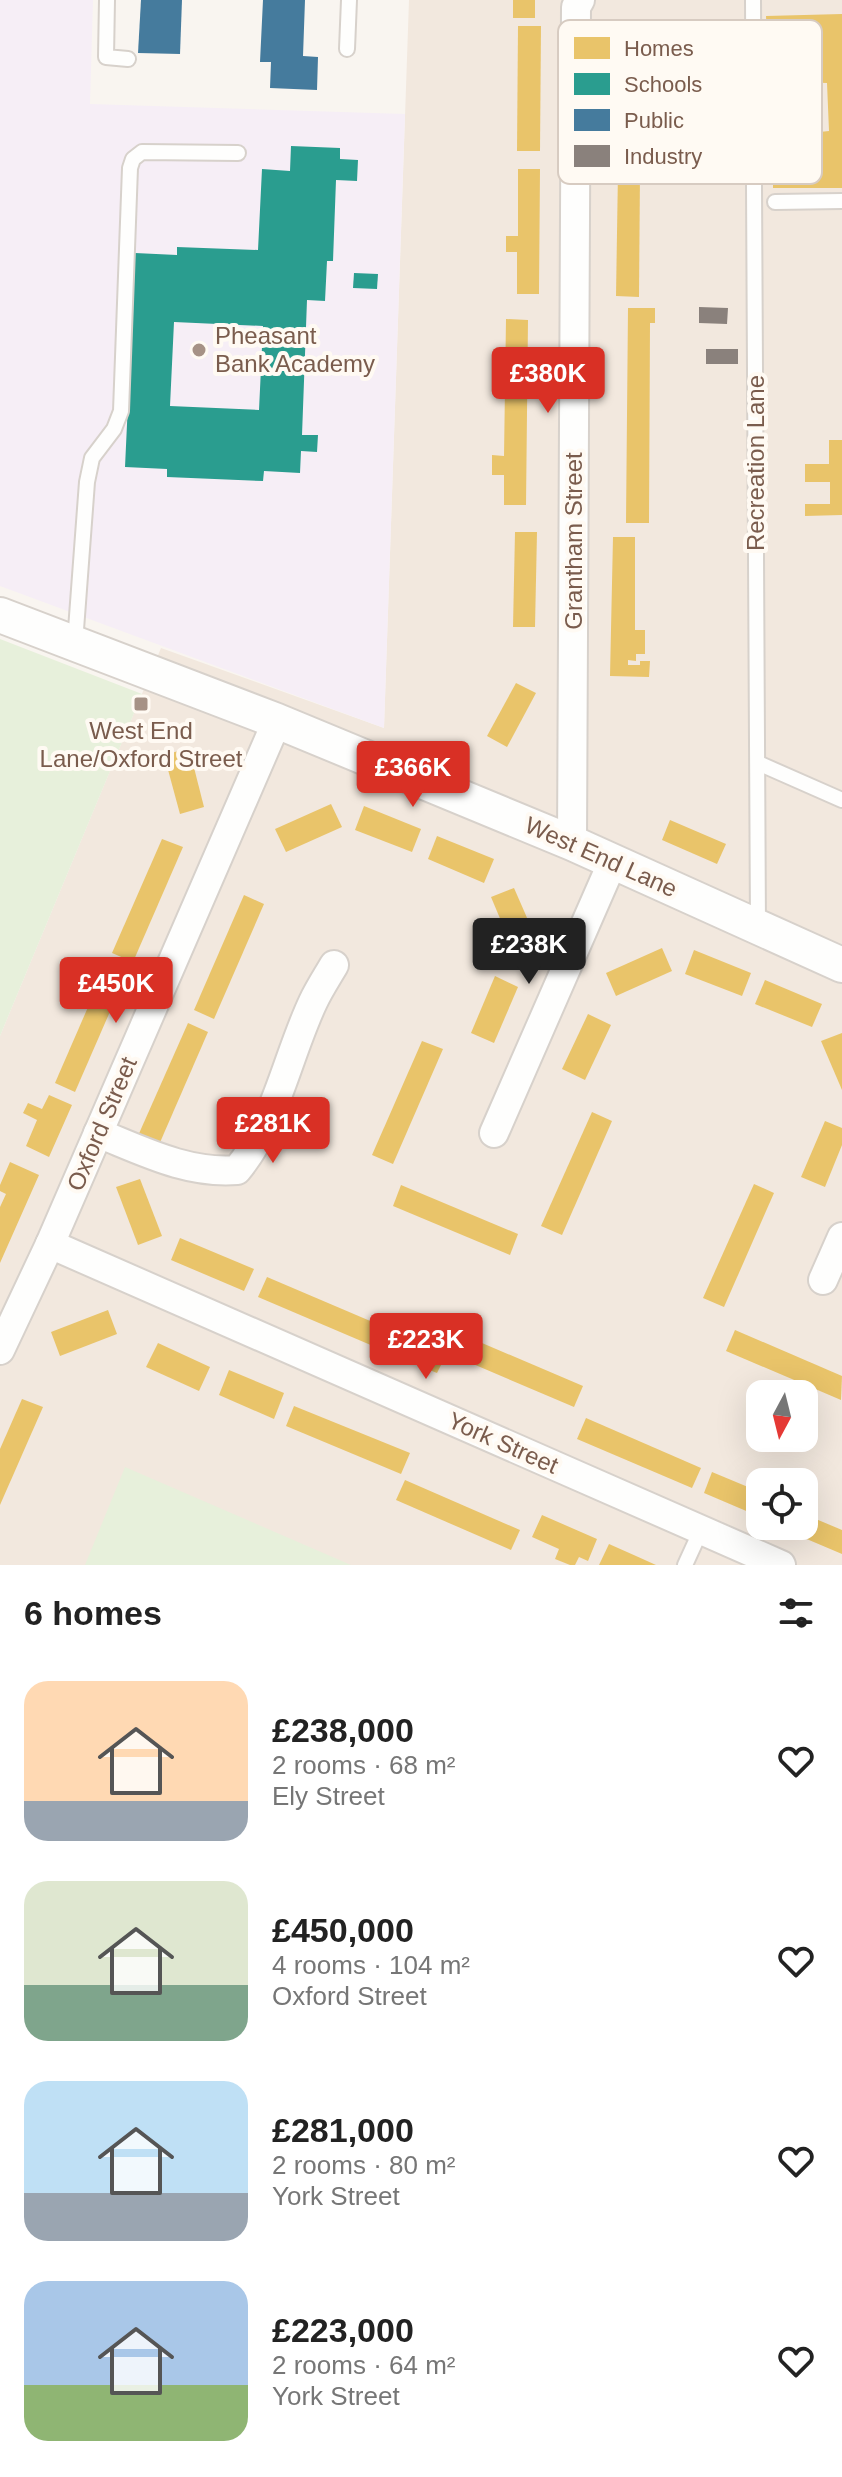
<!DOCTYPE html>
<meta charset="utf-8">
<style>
body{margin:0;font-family:Helvetica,sans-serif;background:#f2f2f2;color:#222;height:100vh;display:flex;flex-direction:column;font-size:30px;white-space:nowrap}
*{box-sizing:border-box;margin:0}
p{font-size:26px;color:#767676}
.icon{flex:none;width:44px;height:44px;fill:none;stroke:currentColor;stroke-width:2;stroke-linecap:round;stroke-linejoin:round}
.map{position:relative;height:1565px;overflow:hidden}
.drawer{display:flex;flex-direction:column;background:#fff;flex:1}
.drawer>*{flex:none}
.needle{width:52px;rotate:187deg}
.fabs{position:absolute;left:746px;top:1380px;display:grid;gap:16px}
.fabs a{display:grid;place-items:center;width:72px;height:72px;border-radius:16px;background:#fff;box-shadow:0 8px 32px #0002;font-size:40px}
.price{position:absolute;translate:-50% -68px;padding:0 18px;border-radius:8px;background:#d93025;color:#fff;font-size:26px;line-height:52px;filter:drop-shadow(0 2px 4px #0008)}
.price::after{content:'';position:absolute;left:50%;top:48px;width:24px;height:18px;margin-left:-12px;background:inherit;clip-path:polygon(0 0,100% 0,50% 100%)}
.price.active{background:#222;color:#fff}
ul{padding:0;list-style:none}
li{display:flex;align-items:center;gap:24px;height:200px;padding:0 24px}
li span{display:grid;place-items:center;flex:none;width:224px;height:160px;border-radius:24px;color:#555}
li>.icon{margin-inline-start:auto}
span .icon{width:96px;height:96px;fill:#fffc;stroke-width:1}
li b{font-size:34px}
h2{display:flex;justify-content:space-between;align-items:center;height:96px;padding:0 24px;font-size:34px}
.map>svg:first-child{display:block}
.residential{fill:#f2e8de;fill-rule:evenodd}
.education{fill:#f6eef6}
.green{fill:#e7f0db}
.homes{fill:#e9c46a}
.schools{fill:#2a9d8f;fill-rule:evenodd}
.public{fill:#457b9d}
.industry{fill:#8a817c}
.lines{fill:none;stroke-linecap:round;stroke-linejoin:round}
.service-casing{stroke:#d7d1cb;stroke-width:18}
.minor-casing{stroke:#d7d1cb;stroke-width:32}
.tertiary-casing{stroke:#d7d1cb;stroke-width:38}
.service{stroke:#fefefd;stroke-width:14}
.minor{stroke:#fefefd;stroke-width:28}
.tertiary{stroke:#fefefd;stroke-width:34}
.poi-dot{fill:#a69286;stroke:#fffaf3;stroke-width:3}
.labels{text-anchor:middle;stroke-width:8;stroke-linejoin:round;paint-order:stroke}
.poi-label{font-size:24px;fill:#7a5c4d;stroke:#fffaf3;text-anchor:start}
.street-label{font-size:24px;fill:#7a5c4d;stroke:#fffaf3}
.key{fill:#fffaf3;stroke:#d7cbc1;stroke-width:2}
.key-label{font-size:22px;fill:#7a5c4d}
</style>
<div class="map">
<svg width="842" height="1565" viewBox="0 0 842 1565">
<rect width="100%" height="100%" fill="#f9f5f0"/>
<path class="residential" d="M409,0h433v1565h-842v-529l161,-388 223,80zM760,1394h44v44h-44zM760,1482h44v44h-44z"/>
<polygon class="education" points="0,0 93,0 90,104 405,114 384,728 0,586"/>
<g class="green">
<polygon points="0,639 142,694 0,1036"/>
<polygon points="125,1467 351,1565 85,1565"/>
</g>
<g class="homes">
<rect x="513" y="0" width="22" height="18"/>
<polygon points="842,14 842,188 773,188 773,137 829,131 827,83 769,81 766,16"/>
<polygon points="518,26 541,26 540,151 517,151"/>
<polygon points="518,169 540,169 539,294 517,294 517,252 506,252 506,236 518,236"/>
<polygon points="618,171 640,172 639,297 616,296"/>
<polygon points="628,308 655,308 655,323 650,323 649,523 626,523"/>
<polygon points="506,319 528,320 526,505 504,505 504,475 492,475 492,455 504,456"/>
<polygon points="829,440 842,440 842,515 805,516 805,504 830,504 830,482 805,482 805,464 829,464"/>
<polygon points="515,532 537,532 535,627 513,627"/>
<polygon points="613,537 635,537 635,630 645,630 645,654 636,654 636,661 628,660 628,665 640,665 640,661 650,661 649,677 610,676"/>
<polygon points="516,683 536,693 507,747 487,736"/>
<polygon points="189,748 204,807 180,814 164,755"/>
<polygon points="331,804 342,827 286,852 275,829"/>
<polygon points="364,806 421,829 412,852 355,830"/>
<polygon points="670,820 726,844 717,864 662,840"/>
<polygon points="437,836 494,859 484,883 428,859"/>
<polygon points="162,839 183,847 133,962 112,953"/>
<polygon points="514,888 538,943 515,954 491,897"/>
<polygon points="244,895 264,904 214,1019 194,1010"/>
<polygon points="662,948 672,971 616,996 606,973"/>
<polygon points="694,950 751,973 742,996 685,974"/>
<polygon points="105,968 125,977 75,1092 55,1083"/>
<polygon points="495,976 518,987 494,1043 471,1033"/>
<polygon points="765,980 822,1004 812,1027 755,1004"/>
<polygon points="588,1014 611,1025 585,1080 562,1069"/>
<polygon points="188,1023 208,1032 158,1147 137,1138"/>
<polygon points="842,1033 842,1090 821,1041"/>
<polygon points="422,1041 443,1049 393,1164 372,1155"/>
<polygon points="49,1095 72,1105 49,1157 26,1146 37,1120 23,1113 28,1103 42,1109"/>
<polygon points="592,1112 612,1121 562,1235 541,1226"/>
<polygon points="825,1121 842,1128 842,1145 825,1187 801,1177"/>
<polygon points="10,1162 39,1175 0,1263 0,1207 6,1194 0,1191 0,1185"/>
<polygon points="140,1179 162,1236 138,1245 116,1187"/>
<polygon points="754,1184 774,1193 724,1307 703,1298"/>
<polygon points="401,1185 518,1234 510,1255 393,1206"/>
<polygon points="180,1238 254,1269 244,1291 171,1260"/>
<polygon points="267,1277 382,1326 373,1346 258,1297"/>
<polygon points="108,1310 117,1334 60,1356 51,1332"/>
<polygon points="391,1330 447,1353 437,1373 382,1351"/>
<polygon points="735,1330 842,1376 841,1400 726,1351"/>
<polygon points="468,1337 583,1386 574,1407 459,1358"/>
<polygon points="158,1343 210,1367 199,1391 146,1367"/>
<polygon points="229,1370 284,1393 274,1419 219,1395"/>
<polygon points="22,1399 43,1407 0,1505 0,1449"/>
<polygon points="294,1406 410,1453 401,1474 286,1426"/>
<polygon points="586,1418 701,1468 692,1488 577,1439"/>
<polygon points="712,1472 760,1492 758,1516 704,1493"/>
<polygon points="405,1480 520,1530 511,1550 396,1500"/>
<polygon points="804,1514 842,1530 842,1554 776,1526 804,1526"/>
<polygon points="542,1515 597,1539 588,1561 579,1557 575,1565 570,1565 555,1559 559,1549 532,1537"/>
<polygon points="609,1544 636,1556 656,1565 599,1565"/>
</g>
<g class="schools">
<path d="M291,146l49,2v11l18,1 -1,21 -21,-1 -3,81h-6l-2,40 -18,-1 -5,135h16l-1,17 -16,-1 -1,22 -36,-2 -1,10 -96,-4v-8l-42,-2 10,-214 42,2v-8l81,3 4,-81 28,2zM174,322l89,4 -4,84 -89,-4z"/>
<polygon points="354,273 378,274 377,289 353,288"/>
</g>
<g class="public">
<polygon points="141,0 182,0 180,54 138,53"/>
<polygon points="263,0 305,0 303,56 318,57 317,90 270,88 271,62 260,62"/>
</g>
<g class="industry">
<polygon points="699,307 728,308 727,324 699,323"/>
<rect x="706" y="349" width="32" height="15"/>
</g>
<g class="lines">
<g class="service-casing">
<g id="service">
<polyline points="107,0 106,57 128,59"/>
<polyline points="753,0 758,927"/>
<polyline points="347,49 349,0"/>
<polyline points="775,202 842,201"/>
<polyline points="75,643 87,482 92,458 114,429 121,411 130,168 133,159 142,152 238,153"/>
<polyline points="758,763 842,800"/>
<polyline points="685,1565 701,1530"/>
</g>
</g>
<g class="minor-casing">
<g id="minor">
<polyline points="572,843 576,7 580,0"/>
<path d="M98,1133c45,18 89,41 139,37 39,-47 50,-113 76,-168 6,-13 14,-25 21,-37"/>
<polyline points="494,1133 613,861"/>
<polyline points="50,1244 781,1565"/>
<polyline points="823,1280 842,1237"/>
<polyline points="0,1350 50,1244 277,721"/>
</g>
</g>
<g class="tertiary-casing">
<polyline id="tertiary" points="0,615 277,721 572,843 842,965"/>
</g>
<use href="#service" class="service"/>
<use href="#minor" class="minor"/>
<use href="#tertiary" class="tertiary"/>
</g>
<g class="poi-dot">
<circle cx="199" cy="350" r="8"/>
<rect x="133" y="696" width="16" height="16" rx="4"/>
</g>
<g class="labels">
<g class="poi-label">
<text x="215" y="344">Pheasant<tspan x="215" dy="28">Bank Academy</tspan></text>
<text x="141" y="739" text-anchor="middle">West End<tspan x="141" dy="28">Lane/Oxford Street</tspan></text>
</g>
<g class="street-label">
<text transform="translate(756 463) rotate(-90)" y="8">Recreation Lane</text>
<text transform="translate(574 541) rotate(-90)" y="8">Grantham Street</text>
<text transform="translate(601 857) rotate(24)" y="8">West End Lane</text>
<text transform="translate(102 1124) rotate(-67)" y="8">Oxford Street</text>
<text transform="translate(503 1443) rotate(24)" y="8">York Street</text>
</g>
</g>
<rect x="558" y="20" width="264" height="164" rx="12" class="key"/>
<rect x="574" y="37" width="36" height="22" fill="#e9c46a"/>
<rect x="574" y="73" width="36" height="22" fill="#2a9d8f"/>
<rect x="574" y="109" width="36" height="22" fill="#457b9d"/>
<rect x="574" y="145" width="36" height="22" fill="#8a817c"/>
<g class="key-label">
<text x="624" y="56">Homes</text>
<text x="624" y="92">Schools</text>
<text x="624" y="128">Public</text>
<text x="624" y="164">Industry</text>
</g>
</svg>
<div class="fabs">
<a><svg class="needle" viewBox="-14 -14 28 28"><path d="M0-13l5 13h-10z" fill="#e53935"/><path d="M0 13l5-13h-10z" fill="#767676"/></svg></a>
<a><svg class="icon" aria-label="locate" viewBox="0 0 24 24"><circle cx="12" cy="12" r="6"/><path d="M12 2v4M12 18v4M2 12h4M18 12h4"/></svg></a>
</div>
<b class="price" style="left:548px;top:415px">£380K</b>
<b class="price" style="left:413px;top:809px">£366K</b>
<b class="price active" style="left:529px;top:986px">£238K</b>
<b class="price" style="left:116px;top:1025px">£450K</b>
<b class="price" style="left:273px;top:1165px">£281K</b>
<b class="price" style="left:426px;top:1381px">£223K</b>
</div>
<section class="drawer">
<h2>6 homes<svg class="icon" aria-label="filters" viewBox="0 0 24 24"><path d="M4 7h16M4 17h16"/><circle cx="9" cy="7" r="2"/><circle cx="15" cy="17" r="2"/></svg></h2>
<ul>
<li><span style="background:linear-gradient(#ffd9b3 75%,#9aa5b1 0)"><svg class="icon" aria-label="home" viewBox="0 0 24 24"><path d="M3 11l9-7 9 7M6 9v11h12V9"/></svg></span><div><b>£238,000</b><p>2 rooms · 68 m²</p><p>Ely Street</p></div><svg class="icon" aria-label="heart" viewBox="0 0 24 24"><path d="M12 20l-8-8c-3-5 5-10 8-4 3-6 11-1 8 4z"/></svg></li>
<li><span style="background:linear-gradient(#dfe7d0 65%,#7fa58c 0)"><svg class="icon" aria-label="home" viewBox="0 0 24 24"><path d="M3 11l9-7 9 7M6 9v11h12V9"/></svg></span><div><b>£450,000</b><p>4 rooms · 104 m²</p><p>Oxford Street</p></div><svg class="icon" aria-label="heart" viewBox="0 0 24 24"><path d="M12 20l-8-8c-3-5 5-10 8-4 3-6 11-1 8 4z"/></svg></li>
<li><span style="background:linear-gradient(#bfe0f5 70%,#9aa5b1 0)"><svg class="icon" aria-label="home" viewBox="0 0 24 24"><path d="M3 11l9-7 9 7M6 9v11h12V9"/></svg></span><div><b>£281,000</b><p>2 rooms · 80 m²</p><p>York Street</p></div><svg class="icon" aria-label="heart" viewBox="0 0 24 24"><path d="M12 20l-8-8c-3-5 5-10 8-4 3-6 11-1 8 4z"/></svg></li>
<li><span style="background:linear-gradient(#a9c7e8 65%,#8fb573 0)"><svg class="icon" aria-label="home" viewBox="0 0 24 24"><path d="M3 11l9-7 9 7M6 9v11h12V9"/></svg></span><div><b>£223,000</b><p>2 rooms · 64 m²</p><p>York Street</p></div><svg class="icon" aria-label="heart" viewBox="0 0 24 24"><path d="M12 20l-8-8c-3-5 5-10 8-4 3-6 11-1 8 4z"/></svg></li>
</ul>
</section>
